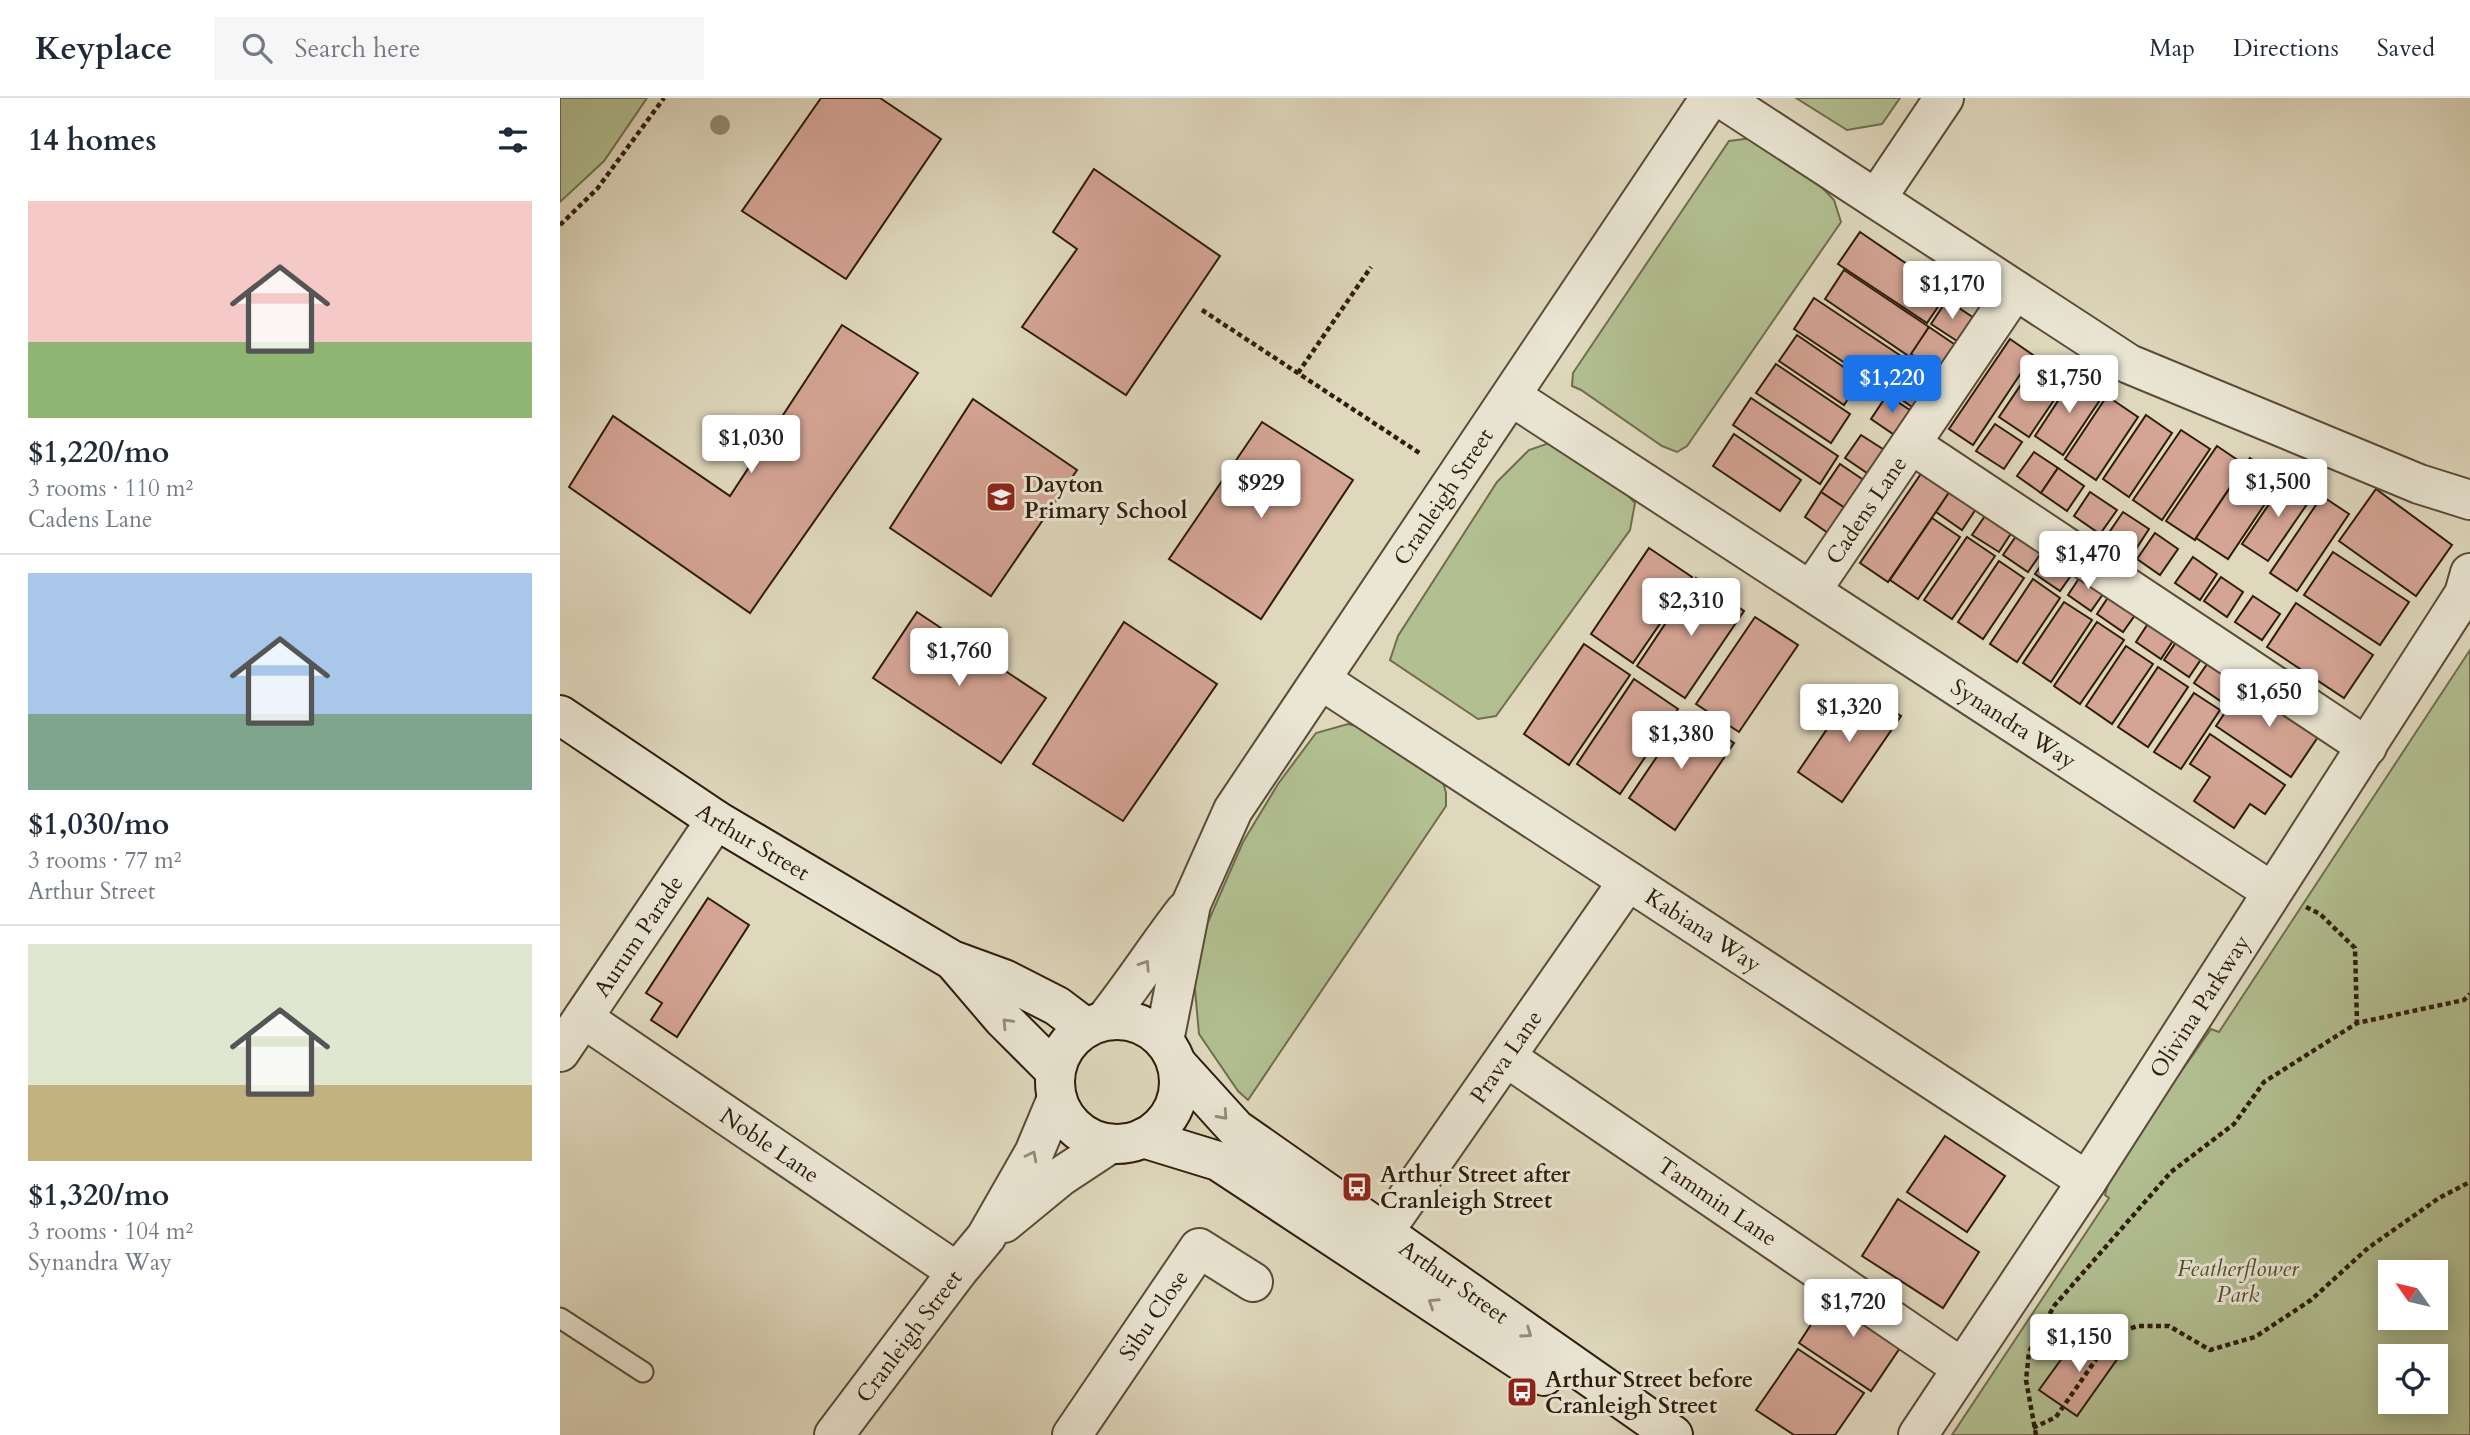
<!DOCTYPE html>
<meta charset="utf-8">
<style>
body{margin:0;font-family:Cardo,serif;background:#f6f6f7;color:#1f2937;height:100vh;display:flex;flex-direction:column;font-size:26px;white-space:nowrap}
*{box-sizing:border-box;margin:0}
p{font-size:23px;color:#747a83}
.icon{flex:none;width:38px;height:38px;fill:none;stroke:currentColor;stroke-width:2;stroke-linecap:round;stroke-linejoin:round}
.map{position:relative;flex:1;overflow:hidden}
.sheet{display:flex;flex-direction:column;background:#fff;width:560px}
.sheet>*{flex:none}
.needle{width:46px;rotate:304deg}
.controls{position:absolute;left:1818px;top:1162px;display:grid;gap:14px}
.controls a{display:grid;place-items:center;width:70px;height:70px;border-radius:0px;background:#fff;box-shadow:0 4px 18px #0003;font-size:35px}
.price{position:absolute;translate:-50% -60px;padding:0 16px;border-radius:7px;background:#fff;color:#222;font-size:23px;line-height:46px;filter:drop-shadow(0 2px 4px #0008)}
.price::after{content:'';position:absolute;left:50%;top:42px;width:21px;height:16px;margin-left:-10px;background:inherit;clip-path:polygon(0 0,100% 0,50% 100%)}
.price.selected{background:#1a73e8;color:#fff}
ul{padding:0;list-style:none}
li{display:grid;align-content:center;gap:14px;height:371px;padding:0 28px}
li+li{border-top:2px solid #e0e1e3}
li span{display:grid;place-items:center;height:217px;border-radius:0px;color:#555}
li>.icon{margin-inline-start:auto}
span .icon{width:126px;height:126px;fill:#fffc;stroke-width:1}
li b{font-size:30px}
h2{display:flex;justify-content:space-between;align-items:center;height:84px;padding:0 28px;font-size:30px}
header{display:flex;align-items:center;gap:42px;box-sizing:border-box;height:98px;padding:0 35px;background:#fff;border-bottom:2px solid #e0e1e3}
header strong{font-size:33px}
nav{display:flex;gap:38px;margin-inline-start:auto;font-size:24px}
.search{width:490px;height:63px;background:#f6f6f7;display:flex;align-items:center;gap:18px;box-sizing:border-box;padding:0 24px;border-radius:0px;color:#747a83;font-size:26px}
main{display:flex;flex:1;min-height:0}
.map>svg:first-child{display:block}
.green{fill:#b2bf91;stroke:#706e4e;stroke-width:2;fill-rule:evenodd}
.building{fill:#d4a494;stroke:#2e1d0c;stroke-width:2}
.lines{fill:none;stroke-linecap:round;stroke-linejoin:round}
.lane-casing{stroke:#5a4c38;stroke-width:23}
.street-casing{stroke:#5a4c38;stroke-width:42}
.secondary-casing{stroke:#2e1d0c;stroke-width:42}
.path{stroke:#2e1d0c;stroke-width:4.5;stroke-dasharray:5 3.5;stroke-linecap:butt}
.lane{stroke:#eae6d4;stroke-width:19}
.street{stroke:#eae6d4;stroke-width:38}
.secondary{stroke:#eae6d4;stroke-width:38}
.tree{fill:#948c72}
.oneway{stroke:#958c7a}
.labels{text-anchor:middle;stroke-width:6;stroke-linejoin:round;paint-order:stroke}
.poi-label{font-size:23px;font-weight:bold;fill:#2e1d0c;stroke:#eae6d4;text-anchor:start}
.street-label{font-size:23px;fill:#2e1d0c;stroke:#eae6d4}
.park-label{font-size:23px;font-style:italic;fill:#564e34;stroke:#eae6d4}
</style>
<header>
<strong>Keyplace</strong>
<div class="search"><svg class="icon" aria-label="search" viewBox="0 0 24 24"><circle cx="10" cy="10" r="6"/><path d="M15 15l6 6"/></svg>Search here</div>
<nav><a>Map</a><a>Directions</a><a>Saved</a></nav>
</header>
<main>
<section class="sheet">
<h2>14 homes<svg class="icon" aria-label="filters" viewBox="0 0 24 24"><path d="M4 7h16M4 17h16"/><circle cx="9" cy="7" r="2"/><circle cx="15" cy="17" r="2"/></svg></h2>
<ul>
<li><span style="background:linear-gradient(#f6c9c9 65%,#8fb573 0)"><svg class="icon" aria-label="home" viewBox="0 0 24 24"><path d="M3 11l9-7 9 7M6 9v11h12V9"/></svg></span><div><b>$1,220/mo</b><p>3 rooms · 110 m²</p><p>Cadens Lane</p></div></li>
<li><span style="background:linear-gradient(#a9c7e8 65%,#7fa58c 0)"><svg class="icon" aria-label="home" viewBox="0 0 24 24"><path d="M3 11l9-7 9 7M6 9v11h12V9"/></svg></span><div><b>$1,030/mo</b><p>3 rooms · 77 m²</p><p>Arthur Street</p></div></li>
<li><span style="background:linear-gradient(#dfe7d0 65%,#c2b280 0)"><svg class="icon" aria-label="home" viewBox="0 0 24 24"><path d="M3 11l9-7 9 7M6 9v11h12V9"/></svg></span><div><b>$1,320/mo</b><p>3 rooms · 104 m²</p><p>Synandra Way</p></div></li>
</ul>
</section>
<div class="map">
<svg width="1910" height="1337" viewBox="0 0 1910 1337">
<rect width="100%" height="100%" fill="#dfd8bd"/>
<filter id="stains"><feTurbulence type="fractalNoise" baseFrequency=".00286" numOctaves="4"/><feColorMatrix values="0 0 0 0 .2 0 0 0 0 .09 0 0 0 0 .02 0 0 0 .5 -.17"/></filter>
<radialGradient id="worn" r=".72"><stop offset=".6" stop-color="#630" stop-opacity="0"/><stop offset="1" stop-color="#630" stop-opacity=".3"/></radialGradient>
<g class="green">
<polygon points="0,0 87,0 44,63 0,104"/>
<polygon points="1236,0 1340,0 1322,26 1287,32"/>
<polygon points="1192,40 1251,78 1274,102 1281,124 1127,348 1117,354 1102,348 1021,292 1012,288 1013,275 1169,43"/>
<polygon points="992,344 1054,382 1075,405 1070,432 936,618 918,621 830,562 838,538 937,384 969,352"/>
<path d="M1910,552v785h-518l157,-237 -4,-3 7,-25 99,-141 8,3zM1830,1174h46v46h-46zM1830,1258h46v46h-46z"/>
<polygon points="788,626 809,631 882,680 886,695 886,708 688,1002 678,993 639,936 634,880 648,824 683,744 718,686 756,635"/>
</g>
<g class="building">
<polygon points="261,0 320,0 381,41 286,181 182,113"/>
<polygon points="534,71 660,158 566,297 462,229 517,151 493,134"/>
<polygon points="1300,134 1388,194 1367,225 1278,166"/>
<polygon points="1284,172 1369,229 1350,259 1265,201"/>
<polygon points="1254,200 1344,260 1324,291 1234,231"/>
<polygon points="1387,202 1414,220 1397,243 1371,226"/>
<polygon points="282,227 358,275 190,515 9,389 53,318 170,398"/>
<polygon points="1369,229 1397,248 1379,275 1351,256"/>
<polygon points="1237,237 1301,281 1284,307 1219,263"/>
<polygon points="1450,241 1473,257 1413,347 1389,331"/>
<polygon points="1479,260 1509,280 1469,339 1439,319"/>
<polygon points="1216,266 1290,316 1271,345 1196,295"/>
<polygon points="1344,269 1371,287 1355,311 1328,292"/>
<polygon points="1515,277 1544,296 1503,357 1475,338"/>
<polygon points="1327,297 1353,314 1336,338 1311,321"/>
<polygon points="1547,298 1578,319 1536,382 1505,361"/>
<polygon points="1191,300 1278,358 1260,386 1173,327"/>
<polygon points="413,301 517,372 431,498 330,430"/>
<polygon points="1586,317 1612,335 1569,399 1543,381"/>
<polygon points="702,324 793,382 701,521 609,461"/>
<polygon points="1435,326 1462,344 1444,371 1416,353"/>
<polygon points="1621,332 1650,351 1602,422 1573,402"/>
<polygon points="1174,336 1241,382 1220,413 1153,368"/>
<polygon points="1301,337 1326,353 1310,377 1285,360"/>
<polygon points="1657,348 1685,367 1635,442 1606,423"/>
<polygon points="1474,354 1498,370 1481,395 1457,378"/>
<polygon points="1690,360 1721,382 1668,461 1636,440"/>
<polygon points="1280,366 1305,383 1286,411 1261,394"/>
<polygon points="1367,367 1395,386 1328,484 1300,465"/>
<polygon points="1498,370 1524,388 1507,413 1481,395"/>
<polygon points="1728,378 1754,396 1708,463 1682,446"/>
<polygon points="1396,384 1422,402 1402,432 1376,414"/>
<polygon points="1816,391 1892,447 1856,498 1779,443"/>
<polygon points="1261,394 1288,412 1271,437 1245,419"/>
<polygon points="1530,394 1557,412 1540,436 1514,418"/>
<polygon points="1762,398 1789,416 1737,493 1710,475"/>
<polygon points="1431,409 1457,426 1439,454 1412,437"/>
<polygon points="1563,414 1589,431 1572,457 1546,439"/>
<polygon points="1372,420 1400,439 1358,501 1330,482"/>
<polygon points="1461,431 1486,448 1468,474 1443,457"/>
<polygon points="1595,435 1618,451 1600,477 1577,461"/>
<polygon points="1407,439 1435,458 1392,521 1364,502"/>
<polygon points="1089,450 1132,479 1073,565 1031,536"/>
<polygon points="1492,452 1517,469 1500,493 1475,476"/>
<polygon points="1773,454 1849,504 1820,547 1744,497"/>
<polygon points="1633,459 1657,476 1640,502 1615,485"/>
<polygon points="1439,463 1464,480 1423,541 1398,524"/>
<polygon points="1524,473 1548,489 1531,513 1508,497"/>
<polygon points="1661,479 1683,494 1667,519 1644,503"/>
<polygon points="1136,480 1184,513 1125,600 1077,568"/>
<polygon points="1473,481 1500,500 1457,564 1430,546"/>
<polygon points="1553,492 1580,510 1563,534 1537,516"/>
<polygon points="1693,498 1720,516 1702,542 1675,524"/>
<polygon points="1504,504 1532,522 1491,584 1463,565"/>
<polygon points="1736,505 1813,557 1784,600 1707,549"/>
<polygon points="357,514 486,600 441,665 313,580"/>
<polygon points="1593,518 1618,535 1601,561 1576,544"/>
<polygon points="1195,519 1238,547 1179,634 1136,606"/>
<polygon points="564,524 657,586 563,723 473,666"/>
<polygon points="1537,524 1564,542 1520,606 1494,588"/>
<polygon points="1621,537 1646,554 1629,579 1604,562"/>
<polygon points="1024,546 1070,577 1009,667 964,636"/>
<polygon points="1566,548 1593,566 1552,626 1526,608"/>
<polygon points="1652,559 1680,578 1662,604 1634,585"/>
<polygon points="1598,569 1628,589 1588,649 1558,629"/>
<polygon points="1074,581 1118,611 1060,696 1017,666"/>
<polygon points="1687,582 1762,633 1731,679 1656,628"/>
<polygon points="1296,588 1341,618 1282,704 1238,674"/>
<polygon points="1634,595 1660,612 1621,671 1594,654"/>
<polygon points="1127,614 1174,645 1115,732 1069,700"/>
<polygon points="1650,636 1725,687 1705,716 1690,706 1674,730 1634,703 1650,679 1630,666"/>
<polygon points="148,800 189,827 117,939 91,922 102,905 86,895"/>
<polygon points="1385,1038 1445,1078 1407,1134 1347,1094"/>
<polygon points="1338,1101 1419,1154 1383,1210 1302,1158"/>
<polygon points="1275,1190 1348,1238 1311,1293 1239,1245"/>
<polygon points="1521,1234 1558,1260 1517,1318 1479,1292"/>
<polygon points="1238,1251 1304,1295 1275,1337 1234,1337 1196,1312"/>
</g>
<g class="lines">
<g class="lane-casing">
<polyline id="lane" points="0,1220 83,1274"/>
</g>
<g class="street-casing">
<g id="street">
<polyline points="1161,0 1569,266 1859,386 1910,402"/>
<polyline points="1316,101 1384,0"/>
<path id="s1" d="M951,298l760,495"/>
<polyline points="1351,346 1807,649"/>
<path id="s2" d="M1251,493l204,-301"/>
<path id="s3" d="M761,582l766,501"/>
<path id="s4" d="M23,920l374,254"/>
<path d="M545,922c28,-35 52,-73 80,-109"/>
<path id="s5" d="M604,943l27,-137 42,-94 477,-712"/>
<path id="s6" d="M0,954l156,-232"/>
<path id="s7" d="M946,959l456,311"/>
<polyline points="444,1125 500,1079 550,1046"/>
<path id="s8" d="M823,1135l245,-352"/>
<path id="s9" d="M274,1337l123,-163 29,-35 48,-84 23,-55"/>
<path id="s10" d="M512,1337l127,-187 54,34"/>
<path id="s11" d="M1358,1337l169,-254 377,-587 6,-21"/>
</g>
</g>
<g class="secondary-casing">
<g id="secondary">
<path id="s12" d="M0,617l156,105 236,140 52,19 53,27 29,22"/>
<polyline points="396,866 443,921 495,973"/>
<circle cx="557" cy="984" r="62"/>
<path id="s13" d="M617,966l59,65 437,306"/>
<polyline points="583,1040 658,1063 984,1278"/>
</g>
</g>
<g class="path">
<polyline points="0,127 37,91 104,0"/>
<polyline points="642,212 861,356"/>
<polyline points="738,275 811,169"/>
<polyline points="1746,809 1760,816 1795,850 1797,925"/>
<polyline points="1473,1330 1496,1319 1553,1237 1577,1228 1609,1228 1650,1252 1695,1239 1751,1202 1808,1150 1879,1100 1910,1084"/>
<polyline points="1476,1337 1466,1282 1469,1254 1494,1208 1611,1074 1674,1026 1704,984 1797,925 1904,902 1910,896"/>
</g>
<use href="#lane" class="lane"/>
<use href="#street" class="street"/>
<use href="#secondary" class="secondary"/>
</g>
<circle class="tree" cx="160" cy="27" r="10"/>
<defs><path id="oneway-chevron" d="M-2-3.5L2.5 0L-2 3.5" fill="none" stroke-width="1.6" stroke-linecap="round" stroke-linejoin="round" transform="scale(1.75)"/></defs>
<g class="oneway">
<use href="#oneway-chevron" transform="translate(585 867) rotate(-57)"/>
<use href="#oneway-chevron" transform="translate(447 925) rotate(-134)"/>
<use href="#oneway-chevron" transform="translate(663 1017) rotate(48)"/>
<use href="#oneway-chevron" transform="translate(472 1058) rotate(-63)"/>
<use href="#oneway-chevron" transform="translate(873 1205) rotate(-147)"/>
<use href="#oneway-chevron" transform="translate(967 1235) rotate(35)"/>
</g>
<defs>
<g id="school-square" transform="scale(1.575)"><rect x="-9" y="-9" width="18" height="18" rx="4" fill="#8f2418" stroke="#eae6d4"/><path d="M0-5L7-2L0 1L-7-2ZM-4 1L0 2.5L4 1V4Q0 6-4 4Z" fill="#fff"/></g>
<g id="bus-square" transform="scale(1.575)"><rect x="-9" y="-9" width="18" height="18" rx="4" fill="#8f2418" stroke="#eae6d4"/><path d="M-5-6H5V4H4V6H2V4H-2V6H-4V4H-5ZM-3.5-4V0h7V-4ZM-3.5 1.2v1.5H-2V1.2ZM2 1.2v1.5H3.5V1.2Z" fill="#fff"/></g>
</defs>
<g fill-rule="evenodd">
<use href="#school-square" x="441" y="399"/>
<use href="#bus-square" x="797" y="1089"/>
<use href="#bus-square" x="962" y="1294"/>
</g>
<g class="labels">
<g class="poi-label">
<text x="464" y="394">Dayton<tspan x="464" dy="26">Primary School</tspan></text>
<text x="820" y="1084">Arthur Street after<tspan x="820" dy="26">Cranleigh Street</tspan></text>
<text x="985" y="1289">Arthur Street before<tspan x="985" dy="26">Cranleigh Street</tspan></text>
</g>
<g class="street-label">
<text dy="8" stroke="none"><textPath href="#s5" startOffset="620">Cranleigh Street</textPath></text>
<text dy="8" stroke="none"><textPath href="#s2" startOffset="98">Cadens Lane</textPath></text>
<text dy="8" stroke="none"><textPath href="#s1" startOffset="600">Synandra Way</textPath></text>
<text dy="8" stroke="none"><textPath href="#s12" startOffset="231">Arthur Street</textPath></text>
<text dy="8" stroke="none"><textPath href="#s3" startOffset="457">Kabiana Way</textPath></text>
<text dy="8" stroke="none"><textPath href="#s6" startOffset="140">Aurum Parade</textPath></text>
<text dy="8" stroke="none"><textPath href="#s11" startOffset="513">Olivina Parkway</textPath></text>
<text dy="8" stroke="none"><textPath href="#s8" startOffset="215">Prava Lane</textPath></text>
<text dy="8" stroke="none"><textPath href="#s4" startOffset="226">Noble Lane</textPath></text>
<text dy="8" stroke="none"><textPath href="#s7" startOffset="256">Tammin Lane</textPath></text>
<text dy="8" stroke="none"><textPath href="#s13" startOffset="354">Arthur Street</textPath></text>
<text dy="8" stroke="none"><textPath href="#s10" startOffset="145">Sibu Close</textPath></text>
<text dy="8" stroke="none"><textPath href="#s9" startOffset="124">Cranleigh Street</textPath></text>
</g>
<g class="park-label">
<text x="1678" y="1178">Featherflower<tspan x="1678" dy="26">Park</tspan></text>
</g>
</g>
<rect width="100%" height="100%" filter="url(#stains)"/>
<rect width="100%" height="100%" fill="url(#worn)"/>
</svg>
<div class="controls">
<a><svg class="needle" viewBox="-14 -14 28 28"><path d="M0-13l5 13h-10z" fill="#e53935"/><path d="M0 13l5-13h-10z" fill="#747a83"/></svg></a>
<a><svg class="icon" aria-label="locate" viewBox="0 0 24 24"><circle cx="12" cy="12" r="6"/><path d="M12 2v4M12 18v4M2 12h4M18 12h4"/></svg></a>
</div>
<b class="price" style="left:1392px;top:223px">$1,170</b>
<b class="price selected" style="left:1332px;top:317px">$1,220</b>
<b class="price" style="left:1509px;top:317px">$1,750</b>
<b class="price" style="left:191px;top:377px">$1,030</b>
<b class="price" style="left:1718px;top:421px">$1,500</b>
<b class="price" style="left:701px;top:422px">$929</b>
<b class="price" style="left:1528px;top:493px">$1,470</b>
<b class="price" style="left:1131px;top:540px">$2,310</b>
<b class="price" style="left:399px;top:590px">$1,760</b>
<b class="price" style="left:1709px;top:631px">$1,650</b>
<b class="price" style="left:1289px;top:646px">$1,320</b>
<b class="price" style="left:1121px;top:673px">$1,380</b>
<b class="price" style="left:1293px;top:1241px">$1,720</b>
<b class="price" style="left:1519px;top:1276px">$1,150</b>
</div>
</main>
